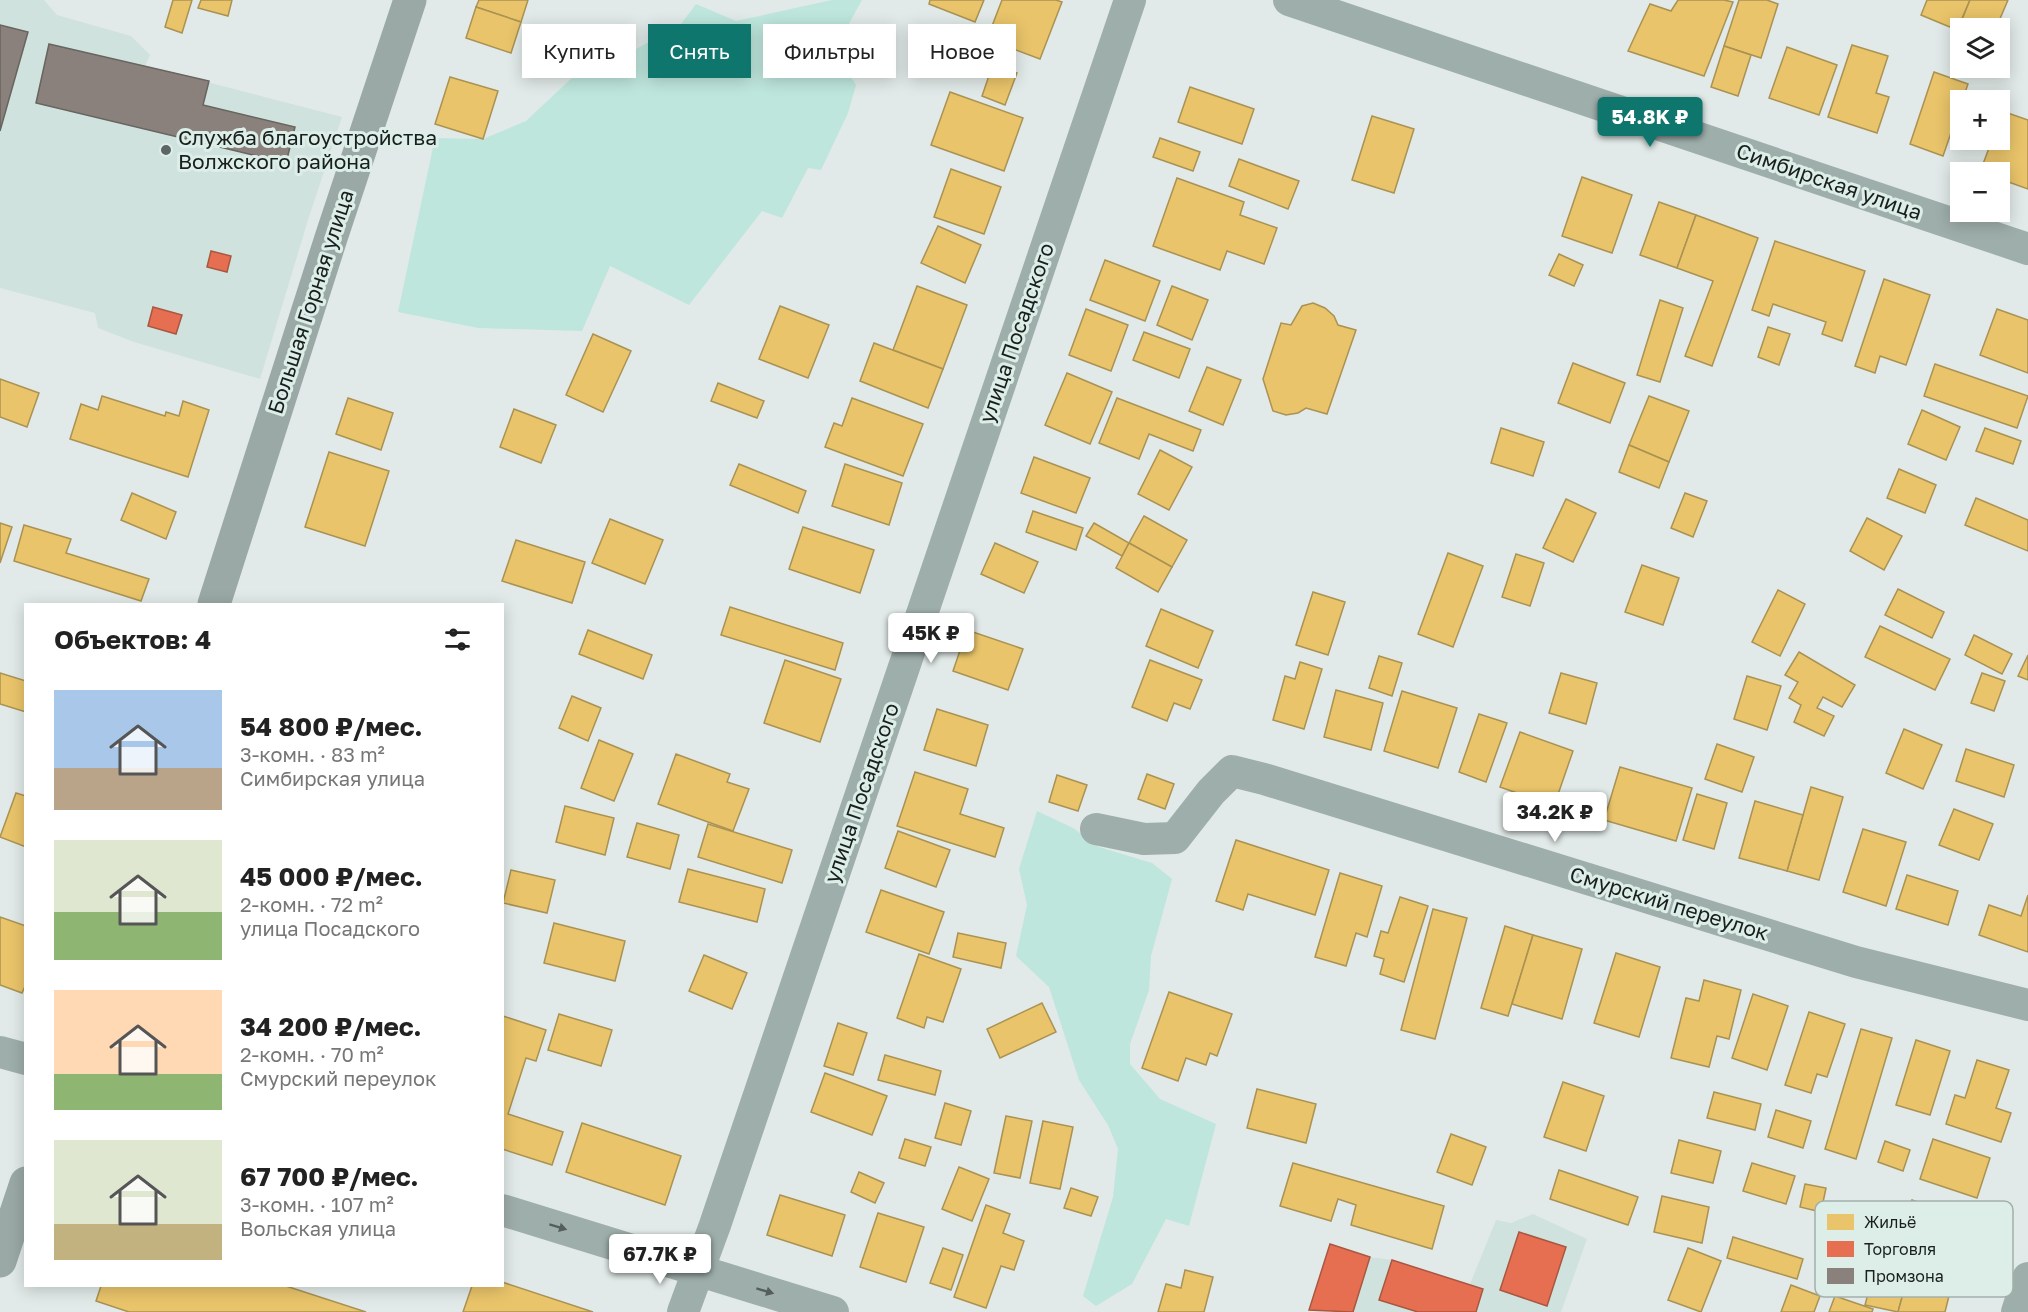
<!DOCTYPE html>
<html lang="ru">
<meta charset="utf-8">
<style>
body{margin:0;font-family:"Golos Text",sans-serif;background:#f2f2f2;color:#222;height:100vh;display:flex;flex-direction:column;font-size:22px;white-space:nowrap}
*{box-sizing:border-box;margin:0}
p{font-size:20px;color:#767676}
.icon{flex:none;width:33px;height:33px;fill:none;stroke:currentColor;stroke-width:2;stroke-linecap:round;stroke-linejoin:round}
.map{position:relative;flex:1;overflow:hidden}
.sheet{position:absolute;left:24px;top:603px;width:480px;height:684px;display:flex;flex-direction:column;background:#fff;border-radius:0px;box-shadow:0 3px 15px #0003}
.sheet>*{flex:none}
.guide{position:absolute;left:522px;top:24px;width:570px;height:54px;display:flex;gap:12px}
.fabs{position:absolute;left:1950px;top:18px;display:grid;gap:12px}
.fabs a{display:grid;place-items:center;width:60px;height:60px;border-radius:0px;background:#fff;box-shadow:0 3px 15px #0003;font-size:30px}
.price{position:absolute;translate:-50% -51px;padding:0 14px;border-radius:6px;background:#fff;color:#222;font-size:20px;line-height:39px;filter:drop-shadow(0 2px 3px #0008)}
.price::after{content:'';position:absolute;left:50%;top:36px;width:18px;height:14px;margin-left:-9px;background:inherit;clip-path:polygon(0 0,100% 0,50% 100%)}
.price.active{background:#0f766e;color:#fff}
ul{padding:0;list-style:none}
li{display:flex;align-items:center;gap:18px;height:150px;padding:0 30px}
li span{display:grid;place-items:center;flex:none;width:168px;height:120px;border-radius:0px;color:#555}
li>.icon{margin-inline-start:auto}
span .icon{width:72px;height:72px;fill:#fffc;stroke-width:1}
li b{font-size:26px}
h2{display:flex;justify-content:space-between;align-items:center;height:72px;padding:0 30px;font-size:26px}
.tag{padding:0 21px;border-radius:0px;background:#fff;box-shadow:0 3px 15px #0003;font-size:21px;line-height:54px}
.tag.active{background:#0f766e;color:#fff}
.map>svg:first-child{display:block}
.built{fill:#cfe2dd}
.green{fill:#bee6dc}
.homes{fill:#e9c46a;stroke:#aa9253;stroke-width:1.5}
.shops{fill:#e76f51;stroke:#a95741;stroke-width:1.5}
.industry{fill:#8a817c;stroke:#686460;stroke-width:1.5}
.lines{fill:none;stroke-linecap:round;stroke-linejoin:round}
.minor{stroke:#9eaeab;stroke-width:32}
.primary{stroke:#9aa9a6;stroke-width:33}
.oneway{fill:#545f5d}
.poi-dot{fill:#5e6664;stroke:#ddeee9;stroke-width:2}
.labels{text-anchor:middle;stroke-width:6;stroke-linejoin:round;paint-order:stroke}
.poi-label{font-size:21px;fill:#181f1d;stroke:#ddeee9;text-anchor:start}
.street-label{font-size:21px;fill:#181f1d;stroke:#ddeee9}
.key{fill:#ddeee9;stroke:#a2b0ac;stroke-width:1.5}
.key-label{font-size:16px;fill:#181f1d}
</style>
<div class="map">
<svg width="2028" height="1312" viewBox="0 0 2028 1312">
<rect width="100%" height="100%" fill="#e1eae8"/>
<g class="built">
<polygon points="0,0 44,0 57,15 131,36 150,55 145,66 342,117 308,220 260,379 134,342 98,328 95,313 0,288"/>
<polygon points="1533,1214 1587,1239 1561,1312 1353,1312 1370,1257 1392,1260 1470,1284 1496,1220 1511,1223"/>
</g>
<g class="green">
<polygon points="832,0 862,0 834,51 856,85 848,113 821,170 808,168 782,218 762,211 689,305 610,266 582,331 478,328 398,312 435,138 483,139 526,121 574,76 604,67 681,24 696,4 736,21"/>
<polygon points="1037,811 1073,828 1099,847 1152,863 1172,879 1151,956 1149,990 1130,1044 1130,1064 1160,1099 1216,1124 1189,1226 1166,1219 1132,1284 1096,1306 1083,1296 1113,1197 1118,1149 1108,1125 1079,1080 1049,987 1016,956 1027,905 1019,869"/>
</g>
<g class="homes">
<polygon points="173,0 192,0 182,33 165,27"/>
<polygon points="201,0 232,0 228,16 198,8"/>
<polygon points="479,0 528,0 521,22 476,7"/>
<polygon points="930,0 984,0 975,22 929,4"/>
<polygon points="1002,0 1056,0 1062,2 1040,59 987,39"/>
<polygon points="1678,0 1724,0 1733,2 1704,76 1628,51 1650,4 1671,11"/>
<polygon points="1739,0 1767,0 1778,4 1761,58 1724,46"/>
<polygon points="1927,0 1970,0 1957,30 1921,15"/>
<polygon points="1970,0 2008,0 1996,28 1960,28 1960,41 1954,39"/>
<polygon points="476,7 521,22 511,53 466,38"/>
<polygon points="1852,45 1888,56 1876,93 1889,97 1877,133 1828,117"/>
<polygon points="1724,46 1751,55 1738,96 1711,87"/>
<polygon points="1787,47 1837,65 1819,115 1769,98"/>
<polygon points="993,64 1017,73 1005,105 982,96"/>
<polygon points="1934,72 1968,84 1943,156 1910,144"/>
<polygon points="450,77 498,91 483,139 435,124"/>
<polygon points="1190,87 1254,109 1242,144 1178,122"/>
<polygon points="950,92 1023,118 1004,171 931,145"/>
<polygon points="2002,111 2028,120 2028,189 2000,179 2000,172 1980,172 1992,140 2000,140 2000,118"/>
<polygon points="1372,116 1414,129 1394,193 1352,180"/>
<polygon points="1160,138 1200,152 1193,171 1153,157"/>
<polygon points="1239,159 1299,181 1288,209 1229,186"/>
<polygon points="951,169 1001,187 984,234 934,217"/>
<polygon points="1582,177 1632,195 1612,253 1562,236"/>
<polygon points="1177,178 1244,202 1240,215 1277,228 1264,264 1227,251 1220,270 1153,246"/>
<polygon points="1659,202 1696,215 1677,268 1640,255"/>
<polygon points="1696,215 1758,238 1712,366 1685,356 1713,281 1677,268"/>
<polygon points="938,226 981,245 965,283 921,263"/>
<polygon points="1775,241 1865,271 1842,341 1822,334 1826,322 1773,304 1769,316 1752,310"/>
<polygon points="1559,254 1583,265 1574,286 1549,275"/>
<polygon points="1105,260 1160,281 1145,321 1090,300"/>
<polygon points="1884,279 1930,295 1906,365 1880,356 1875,373 1855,366"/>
<polygon points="917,286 967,305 943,369 893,350"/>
<polygon points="1172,286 1208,300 1192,340 1157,325"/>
<polygon points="1660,300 1683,308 1660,382 1637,375"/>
<polygon points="1313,303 1325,308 1334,316 1338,325 1356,330 1327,414 1306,408 1298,413 1286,415 1273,411 1263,379 1281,323 1291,325 1302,306"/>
<polygon points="780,306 829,325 808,378 759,359"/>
<polygon points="1086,309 1128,325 1111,371 1069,355"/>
<polygon points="1997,309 2028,320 2028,373 1980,355"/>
<polygon points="1768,327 1790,334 1779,365 1758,357"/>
<polygon points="1144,332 1190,349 1179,378 1133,360"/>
<polygon points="593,334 631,351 603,412 566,395"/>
<polygon points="874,343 943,369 928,408 860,381"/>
<polygon points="1573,363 1625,383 1610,423 1558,403"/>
<polygon points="1935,364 2028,396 2017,428 1924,396"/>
<polygon points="1207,367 1241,380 1223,425 1189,411"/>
<polygon points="1067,373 1112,392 1090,444 1045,425"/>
<polygon points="0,379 39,393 27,427 0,417"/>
<polygon points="718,383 764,401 757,418 711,401"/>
<polygon points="102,396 165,416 166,412 179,416 183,401 209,410 188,477 70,439 81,404 98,410"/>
<polygon points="1649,396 1689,411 1669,462 1629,445"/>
<polygon points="348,398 393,413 381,450 336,434"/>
<polygon points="852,398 923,424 903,476 825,447 834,423 842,426"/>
<polygon points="1117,398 1201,430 1193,451 1149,434 1139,459 1099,443"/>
<polygon points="514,409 556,425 541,463 500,447"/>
<polygon points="1922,410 1960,427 1946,460 1908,444"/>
<polygon points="1501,428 1544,442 1533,476 1491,463"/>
<polygon points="1985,428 2021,441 2013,464 1976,451"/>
<polygon points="1629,445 1669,462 1659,488 1619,472"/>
<polygon points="1160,450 1192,467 1169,510 1138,494"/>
<polygon points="329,452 389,471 365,546 305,527"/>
<polygon points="1034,457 1090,478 1076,513 1021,493"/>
<polygon points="739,464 806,491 798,513 730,485"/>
<polygon points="845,464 902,483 889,525 832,506"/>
<polygon points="1899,469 1936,485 1925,513 1887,498"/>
<polygon points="132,493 176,512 166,539 121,520"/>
<polygon points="1685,493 1707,501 1693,537 1671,528"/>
<polygon points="1976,498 2028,520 2028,551 1965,525"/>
<polygon points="1566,499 1596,513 1573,562 1543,548"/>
<polygon points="1033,511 1083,528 1076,550 1026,532"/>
<polygon points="1144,516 1187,540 1172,567 1129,543"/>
<polygon points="1867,518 1902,536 1884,570 1850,551"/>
<polygon points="610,519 663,540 645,584 592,563"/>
<polygon points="0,523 12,527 0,563"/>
<polygon points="1094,523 1129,543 1122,556 1086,536"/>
<polygon points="24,525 71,539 66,553 149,579 141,601 14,561"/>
<polygon points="803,527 874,550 860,593 789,569"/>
<polygon points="516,540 585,562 572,603 502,581"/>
<polygon points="995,543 1038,562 1024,593 981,574"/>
<polygon points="1129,543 1172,567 1158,592 1116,568"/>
<polygon points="1448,553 1483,566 1453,647 1418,634"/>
<polygon points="1516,554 1544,563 1530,606 1502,597"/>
<polygon points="1642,565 1679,578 1663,625 1625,612"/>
<polygon points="1898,589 1944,612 1932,638 1885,615"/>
<polygon points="1778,590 1805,604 1780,656 1752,642"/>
<polygon points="1313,592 1345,602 1328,655 1296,645"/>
<polygon points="730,607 843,643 835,670 721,635"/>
<polygon points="1161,609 1213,631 1198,668 1146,646"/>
<polygon points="1880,626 1950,659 1935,690 1865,657"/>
<polygon points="588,630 652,655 643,679 579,654"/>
<polygon points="967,630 1023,649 1008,690 953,671"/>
<polygon points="1974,635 2012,654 2002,674 1965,655"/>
<polygon points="1799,652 1855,685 1842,707 1823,697 1817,708 1834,716 1824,736 1794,722 1801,705 1789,698 1798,682 1785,675"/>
<polygon points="2028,655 2028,680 2018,676"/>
<polygon points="1379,656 1402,663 1392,696 1369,688"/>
<polygon points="785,660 841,679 820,742 764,723"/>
<polygon points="1150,660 1202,680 1190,709 1174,703 1167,721 1132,707"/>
<polygon points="1300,662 1322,669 1304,729 1273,720 1285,676 1295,679"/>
<polygon points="0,673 26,681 26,712 0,704"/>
<polygon points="1561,673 1597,683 1586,724 1549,713"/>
<polygon points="1982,673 2005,681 1994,711 1971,703"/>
<polygon points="1747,676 1781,686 1767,730 1734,719"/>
<polygon points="1336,690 1383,703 1371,750 1324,737"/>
<polygon points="1402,691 1457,708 1438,768 1384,751"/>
<polygon points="572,696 601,708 588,741 559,728"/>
<polygon points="937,709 988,725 976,766 924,750"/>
<polygon points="1479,714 1507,723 1486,782 1459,772"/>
<polygon points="1904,729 1942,745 1923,789 1886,773"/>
<polygon points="1520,732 1573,751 1554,806 1500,787"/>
<polygon points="599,740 633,754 614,801 581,788"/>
<polygon points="1717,744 1754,757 1742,792 1705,779"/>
<polygon points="1966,749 2014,765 2004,797 1956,781"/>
<polygon points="676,754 730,774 727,782 749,789 733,831 658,804"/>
<polygon points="1620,767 1692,788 1676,841 1604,820"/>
<polygon points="915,772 968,789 960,814 1004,828 995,857 897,826"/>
<polygon points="1147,774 1174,784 1165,809 1138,799"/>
<polygon points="1057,775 1087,785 1078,811 1049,802"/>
<polygon points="1811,787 1843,797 1819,880 1787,871"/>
<polygon points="16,793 26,796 26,847 0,837"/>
<polygon points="1697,794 1727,803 1714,849 1683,840"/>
<polygon points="1755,801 1803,815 1787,871 1739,858"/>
<polygon points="565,806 614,818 605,855 556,842"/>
<polygon points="1954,809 1993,824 1979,860 1939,845"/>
<polygon points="637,823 679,835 670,869 627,857"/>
<polygon points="708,824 792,850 782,883 698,857"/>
<polygon points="1863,829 1906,842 1886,906 1843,892"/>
<polygon points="898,831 950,850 936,887 885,868"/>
<polygon points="1236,840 1329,870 1315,915 1248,894 1243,910 1216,901"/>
<polygon points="688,869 765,889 757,922 679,902"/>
<polygon points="511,870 555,880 547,913 503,903"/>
<polygon points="1340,873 1382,886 1367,937 1356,933 1346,966 1315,957"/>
<polygon points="1907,875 1958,891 1948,925 1896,909"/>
<polygon points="881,890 944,912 929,954 866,932"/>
<polygon points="2028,895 2028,952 1979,935 1989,905 2021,916"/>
<polygon points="1400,897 1428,906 1404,982 1380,974 1384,959 1374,956 1381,931 1388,933"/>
<polygon points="1433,909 1467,918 1435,1039 1401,1030"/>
<polygon points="0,917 26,926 26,984 22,993 0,985"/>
<polygon points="554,923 625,941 615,981 544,963"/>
<polygon points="1505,926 1533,935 1508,1016 1481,1008"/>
<polygon points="958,933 1006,943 1001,968 953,957"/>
<polygon points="1533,935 1582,949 1562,1019 1512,1004"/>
<polygon points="1616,953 1660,967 1639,1037 1594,1023"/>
<polygon points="919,954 961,969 943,1022 927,1017 924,1028 897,1018"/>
<polygon points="704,955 747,973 732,1009 689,991"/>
<polygon points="1704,980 1741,990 1729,1039 1717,1036 1709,1067 1671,1058 1686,998 1699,1001"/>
<polygon points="1169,992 1232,1014 1217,1056 1210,1053 1206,1065 1186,1058 1178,1081 1142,1068"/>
<polygon points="1753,994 1788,1006 1767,1070 1732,1058"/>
<polygon points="1042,1003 1056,1032 1000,1058 987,1029"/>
<polygon points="1809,1012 1845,1024 1827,1077 1817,1074 1811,1093 1785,1085"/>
<polygon points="559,1014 612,1030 601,1066 548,1050"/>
<polygon points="503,1016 546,1030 536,1061 526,1058 508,1114 563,1132 552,1165 502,1149"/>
<polygon points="838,1023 867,1033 853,1075 824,1066"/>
<polygon points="1861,1029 1892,1038 1856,1159 1825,1149"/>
<polygon points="1916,1040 1950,1051 1930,1115 1896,1105"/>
<polygon points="885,1055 941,1071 935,1095 878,1080"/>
<polygon points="1977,1060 2009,1070 1996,1108 2011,1113 2001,1142 1946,1124 1955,1095 1965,1098"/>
<polygon points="825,1073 887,1096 872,1135 811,1112"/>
<polygon points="1563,1082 1604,1096 1586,1151 1544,1137"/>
<polygon points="1257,1089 1316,1104 1306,1143 1247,1128"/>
<polygon points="1714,1092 1761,1104 1755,1130 1707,1118"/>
<polygon points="945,1103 971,1111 961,1145 935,1138"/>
<polygon points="1776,1110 1811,1121 1803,1148 1768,1137"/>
<polygon points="1006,1116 1032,1121 1020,1178 994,1173"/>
<polygon points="1043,1121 1073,1127 1060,1189 1030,1183"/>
<polygon points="582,1123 681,1156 665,1205 566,1172"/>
<polygon points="1451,1134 1486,1147 1472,1185 1437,1172"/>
<polygon points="905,1139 931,1147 925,1166 899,1158"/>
<polygon points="1933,1139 1990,1158 1977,1198 1920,1179"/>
<polygon points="1679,1140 1721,1151 1713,1183 1671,1173"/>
<polygon points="1885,1141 1910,1150 1903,1171 1878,1162"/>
<polygon points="1293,1163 1444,1206 1432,1249 1351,1225 1356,1205 1338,1199 1331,1221 1280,1206"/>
<polygon points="1752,1163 1795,1176 1786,1204 1743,1191"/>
<polygon points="959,1167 989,1179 972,1221 942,1209"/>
<polygon points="1559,1170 1638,1197 1628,1225 1550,1199"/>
<polygon points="859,1172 884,1183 875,1203 851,1192"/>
<polygon points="1805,1184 1826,1188 1821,1212 1800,1207"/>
<polygon points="1071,1188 1098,1197 1091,1216 1064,1208"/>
<polygon points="780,1195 845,1215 832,1256 767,1235"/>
<polygon points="1662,1196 1709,1207 1702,1243 1654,1232"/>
<polygon points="1912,1200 1968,1220 1956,1257 1899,1237"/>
<polygon points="986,1205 1010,1214 1003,1233 1024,1241 1014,1270 1001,1266 986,1308 954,1297"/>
<polygon points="878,1213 924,1227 906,1282 860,1267"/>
<polygon points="1733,1237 1803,1259 1797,1279 1727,1258"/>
<polygon points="943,1248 963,1255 951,1290 930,1283"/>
<polygon points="1688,1248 1721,1261 1701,1312 1668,1300"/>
<polygon points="1876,1264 1909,1272 1898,1312 1865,1305"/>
<polygon points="1185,1270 1213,1277 1204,1312 1158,1312 1166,1284 1181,1288"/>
<polygon points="1909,1272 1952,1284 1945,1312 1898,1312"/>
<polygon points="502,1282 593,1312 463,1312 472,1286 502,1286"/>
<polygon points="1791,1285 1820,1296 1814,1312 1781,1312"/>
<polygon points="101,1286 286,1286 366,1312 129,1312 96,1301"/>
<polygon points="1835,1296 1873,1309 1872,1312 1829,1312"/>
</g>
<g class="shops">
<polygon points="211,251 231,256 227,272 207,267"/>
<polygon points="153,307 182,315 176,334 148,326"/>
<polygon points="1519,1232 1566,1247 1547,1306 1500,1290"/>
<polygon points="1330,1244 1370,1257 1353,1312 1309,1310"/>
<polygon points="1392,1260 1483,1289 1476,1312 1418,1312 1379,1300"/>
</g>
<g class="industry">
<polygon points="0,25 28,32 0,131"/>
<polygon points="49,44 209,81 203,105 295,127 286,163 36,103"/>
</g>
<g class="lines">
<g class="minor">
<polyline points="1289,0 2028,249"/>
<polyline points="1096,829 1144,839 1175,838 1211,792 1232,771 1264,779 1856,962 2028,1005"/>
<polyline points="0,1052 26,1059"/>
<polyline points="502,1210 833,1312"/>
<polyline points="683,1312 715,1225 1130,0"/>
<polyline points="2017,1312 2028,1278"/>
</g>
<g class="primary">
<polyline points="214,604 331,238 410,0"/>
<polyline points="0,1261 26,1183"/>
</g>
</g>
<defs><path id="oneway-solid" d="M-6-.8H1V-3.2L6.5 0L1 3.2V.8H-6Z" transform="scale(1.5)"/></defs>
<g class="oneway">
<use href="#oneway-solid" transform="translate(558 1227) rotate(17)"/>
<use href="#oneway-solid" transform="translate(765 1291) rotate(17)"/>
</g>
<circle class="poi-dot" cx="166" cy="150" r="6"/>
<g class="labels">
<g class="poi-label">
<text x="178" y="145">Служба благоустройства<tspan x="178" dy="24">Волжского района</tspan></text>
</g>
<g class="street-label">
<text transform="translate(1829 182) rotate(19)" y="7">Симбирская улица</text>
<text transform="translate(311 302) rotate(-72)" y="7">Большая Горная улица</text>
<text transform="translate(1017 333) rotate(-71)" y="7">улица Посадского</text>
<text transform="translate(862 793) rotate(-71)" y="7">улица Посадского</text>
<text transform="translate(1669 904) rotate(17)" y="7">Смурский переулок</text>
</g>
</g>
<rect x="1815" y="1201" width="198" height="96" rx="9" class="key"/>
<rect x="1827" y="1214" width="27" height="16" fill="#e9c46a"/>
<rect x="1827" y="1241" width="27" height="16" fill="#e76f51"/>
<rect x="1827" y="1268" width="27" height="16" fill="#8a817c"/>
<g class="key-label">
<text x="1864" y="1228">Жильё</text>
<text x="1864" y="1255">Торговля</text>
<text x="1864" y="1282">Промзона</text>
</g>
</svg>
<div class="fabs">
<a><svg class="icon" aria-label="layers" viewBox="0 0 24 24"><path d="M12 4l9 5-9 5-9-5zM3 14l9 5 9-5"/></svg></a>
<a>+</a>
<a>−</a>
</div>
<b class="price active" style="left:1650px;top:148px">54.8K ₽</b>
<b class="price" style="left:931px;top:664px">45K ₽</b>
<b class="price" style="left:1555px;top:843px">34.2K ₽</b>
<b class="price" style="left:660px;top:1285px">67.7K ₽</b>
<div class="guide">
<a class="tag">Купить</a>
<a class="tag active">Снять</a>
<a class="tag">Фильтры</a>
<a class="tag">Новое</a>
</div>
<section class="sheet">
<h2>Объектов: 4<svg class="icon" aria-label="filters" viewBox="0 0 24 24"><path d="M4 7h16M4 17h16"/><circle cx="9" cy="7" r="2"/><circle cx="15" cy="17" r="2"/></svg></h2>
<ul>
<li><span style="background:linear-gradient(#a9c7e8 65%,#b9a48a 0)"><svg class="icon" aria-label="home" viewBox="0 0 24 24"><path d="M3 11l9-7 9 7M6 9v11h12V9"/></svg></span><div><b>54 800 ₽/мес.</b><p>3-комн. · 83 m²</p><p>Симбирская улица</p></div></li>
<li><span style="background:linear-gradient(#dfe7d0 60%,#8fb573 0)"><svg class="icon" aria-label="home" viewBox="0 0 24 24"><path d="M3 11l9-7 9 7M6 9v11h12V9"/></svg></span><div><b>45 000 ₽/мес.</b><p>2-комн. · 72 m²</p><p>улица Посадского</p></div></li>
<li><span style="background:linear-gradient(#ffd9b3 70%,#8fb573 0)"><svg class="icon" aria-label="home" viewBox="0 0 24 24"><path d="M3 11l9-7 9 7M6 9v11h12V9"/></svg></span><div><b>34 200 ₽/мес.</b><p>2-комн. · 70 m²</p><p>Смурский переулок</p></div></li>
<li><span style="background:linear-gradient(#dfe7d0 70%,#c2b280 0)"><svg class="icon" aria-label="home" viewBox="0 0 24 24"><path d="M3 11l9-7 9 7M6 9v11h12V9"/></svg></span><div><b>67 700 ₽/мес.</b><p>3-комн. · 107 m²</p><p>Вольская улица</p></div></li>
</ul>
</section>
</div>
